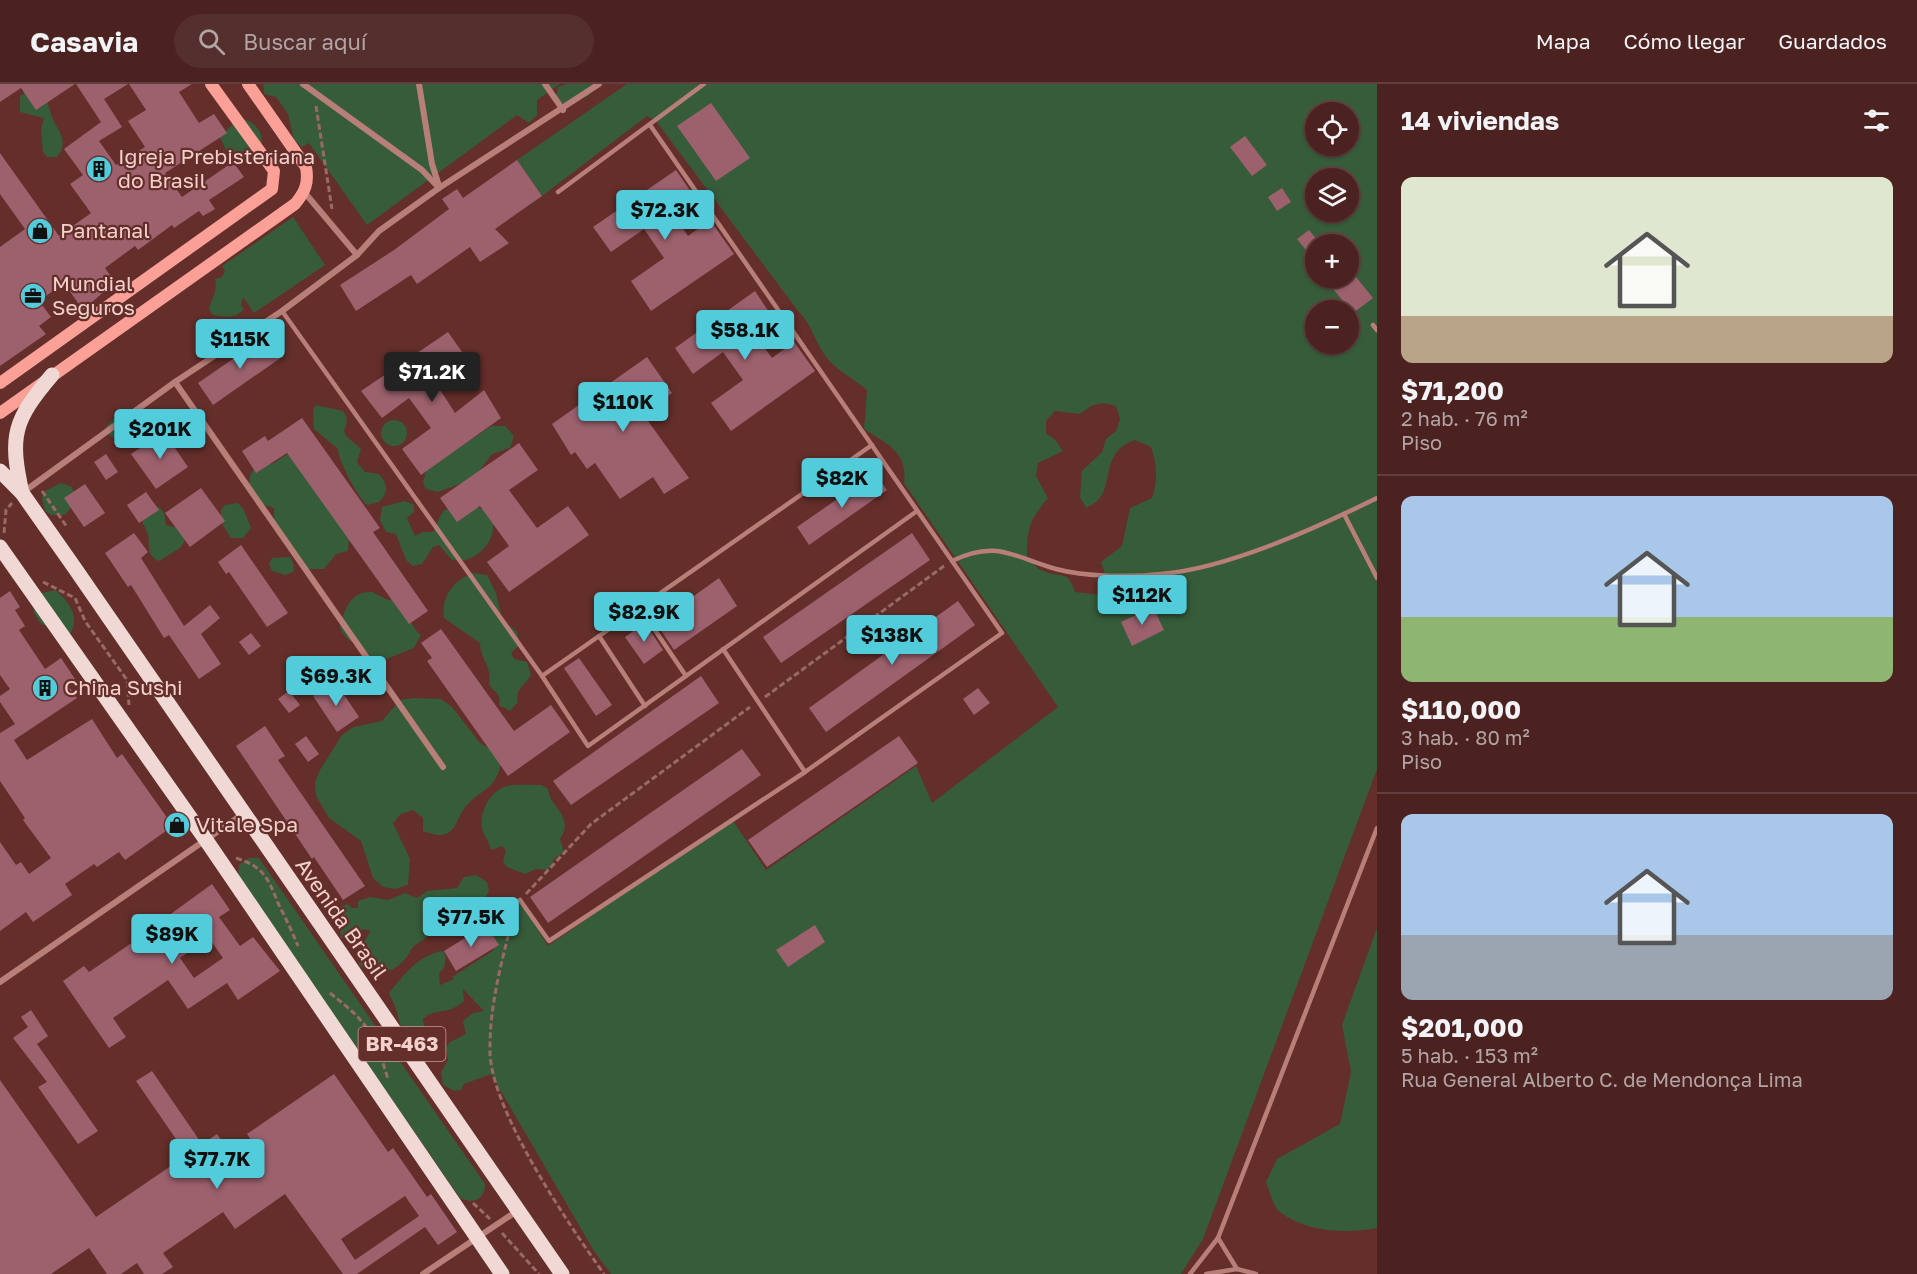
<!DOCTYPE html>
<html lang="es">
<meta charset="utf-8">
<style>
body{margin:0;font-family:"Golos Text",sans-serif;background:#552f2d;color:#f1f3f6;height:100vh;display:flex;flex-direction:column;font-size:22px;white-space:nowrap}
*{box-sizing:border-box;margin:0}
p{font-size:20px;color:#b2a4a5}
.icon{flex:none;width:33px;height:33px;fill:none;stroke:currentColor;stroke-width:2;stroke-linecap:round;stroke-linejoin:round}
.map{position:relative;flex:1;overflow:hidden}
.panel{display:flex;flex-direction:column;background:#4b2220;width:540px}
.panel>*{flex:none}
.fabs{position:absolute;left:1305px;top:18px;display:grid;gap:12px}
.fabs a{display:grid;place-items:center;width:54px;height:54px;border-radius:50%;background:#4b2220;box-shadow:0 2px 4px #0004,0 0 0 2px #623f3e;font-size:30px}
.price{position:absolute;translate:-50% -51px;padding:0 14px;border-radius:6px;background:#52cbda;color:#111;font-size:20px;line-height:39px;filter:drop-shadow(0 2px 3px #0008)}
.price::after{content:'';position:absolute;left:50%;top:36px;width:18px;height:14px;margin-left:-9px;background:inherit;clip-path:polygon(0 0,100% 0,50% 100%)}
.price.current{background:#222;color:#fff}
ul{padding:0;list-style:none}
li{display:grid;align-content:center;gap:12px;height:318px;padding:0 24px}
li+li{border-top:2px solid #623f3e}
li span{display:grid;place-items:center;height:186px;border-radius:12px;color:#555}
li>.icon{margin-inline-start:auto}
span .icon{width:108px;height:108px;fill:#fffc;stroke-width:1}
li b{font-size:26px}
h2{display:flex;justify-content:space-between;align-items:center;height:72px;padding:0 24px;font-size:26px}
header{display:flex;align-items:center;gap:36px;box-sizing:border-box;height:84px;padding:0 30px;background:#4b2220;border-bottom:2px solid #623f3e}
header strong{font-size:28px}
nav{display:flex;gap:33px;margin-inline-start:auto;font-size:21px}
.search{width:420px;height:54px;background:#552f2d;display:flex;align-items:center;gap:15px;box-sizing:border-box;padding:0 21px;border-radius:33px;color:#b2a4a5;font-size:22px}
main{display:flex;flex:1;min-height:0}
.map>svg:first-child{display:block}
.green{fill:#375c3a;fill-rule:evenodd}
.building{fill:#9d616e;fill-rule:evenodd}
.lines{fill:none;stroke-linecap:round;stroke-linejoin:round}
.path{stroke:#996a66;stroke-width:3;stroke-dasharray:6 3;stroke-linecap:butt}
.lane{stroke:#b87f78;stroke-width:4.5}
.street{stroke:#b87f78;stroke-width:6}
.secondary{stroke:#fba097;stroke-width:12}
.primary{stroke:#f0d8d5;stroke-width:15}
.labels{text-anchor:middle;stroke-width:4.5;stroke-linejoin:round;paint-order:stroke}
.shield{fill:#642e2a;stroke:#c89f9b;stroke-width:1.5}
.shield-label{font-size:20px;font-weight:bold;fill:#f3d0cc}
.poi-label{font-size:21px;fill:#f3d0cc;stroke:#642e2a;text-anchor:start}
.street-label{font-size:21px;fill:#f3d0cc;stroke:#642e2a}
</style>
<header>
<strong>Casavia</strong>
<div class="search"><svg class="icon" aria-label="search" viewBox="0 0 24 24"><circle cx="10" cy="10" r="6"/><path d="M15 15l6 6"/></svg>Buscar aquí</div>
<nav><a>Mapa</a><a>Cómo llegar</a><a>Guardados</a></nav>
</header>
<main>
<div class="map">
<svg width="1377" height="1190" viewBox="0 0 1377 1190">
<rect width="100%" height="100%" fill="#642e2a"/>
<g class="green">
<polygon points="263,0 560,0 537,16 537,31 529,39 517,31 367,141 309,59 302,63 294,56 288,30 276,13 264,10"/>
<polygon points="566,0 599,0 588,12 568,21 555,16 558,3"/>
<path d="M627,0h750v685l-174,470 -22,35h-570l-17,-23 -103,-177 -27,10 -3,6 -7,1 -11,-6 -2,-13 7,-12 -2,-12 4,-6 16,-8 -3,-13 10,-8 11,-2 -21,-22 1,12c-17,16 -27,5 -41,18l2,12 -12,5c-16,-8 -12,-14 -18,-29 -1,-5 -5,-9 -6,-14 14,-17 30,-39 54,-42l3,5 -2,12 -5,5 1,12 14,-6 -2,-2 42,-27 -12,-20 -14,-10 33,-21 19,1 28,46 183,-128 35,52 150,-104 16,37 126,-96 -154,-224c4,-31 -17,-39 -40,-54l3,-39c-14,-12 -32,-20 -43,-36 -10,-15 -13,-31 -26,-43l-142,-190 -9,-5 -105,80 -25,-36zM1316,28h32v34h-32zM1316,94h32v34h-32zM1316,160h32v34h-32zM1316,226h32v34h-32zM1103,319l13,3 4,13 -4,12 -10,8 -4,13 -20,19 -2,26 6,11c35,-14 8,-54 49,-68l16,7c6,17 7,34 1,51l-22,10 -8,38 -21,16 8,23 -8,10 -26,-3c-7,-22 -12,-14 -29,-20 -8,-2 -14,-9 -19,-15 0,-30 3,-37 21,-59l-12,-22 2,-13 25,-12 -7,-10 -10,-8v-12l9,-10 25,3 11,-8z"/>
<path d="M29,6h15c3,8 4,16 7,24 5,16 20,26 6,43h-10l-4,-5 -2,-23 3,-11 -24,-6v-16z"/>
<path d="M244,35c24,10 24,32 0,42l-18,-11 -6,-13 17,-17z"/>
<path d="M293,133l32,48 -71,48 -11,-16 -2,8 3,4c-9,10 -18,8 -31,6l-4,-5c2,-12 9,-18 6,-31l7,-2 3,-6 -3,-5z"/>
<path d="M316,321l27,6c5,8 5,11 1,19l2,6 15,13 -4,13 8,10 14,2c9,10 10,19 0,28l-12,3c-9,-7 -29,-45 -29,-56l-24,-20 -1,-19z"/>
<polygon points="127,327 134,327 147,338 146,344 131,356 112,353 107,349 106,343 115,333"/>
<circle cx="394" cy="349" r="13"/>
<polygon points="491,342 505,342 514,352 510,364 492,370 473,395 438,408 426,405 423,399 426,386"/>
<path d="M288,370l61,83 -1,14 -12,3 -12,15h-19l-31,-49v-12l-13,-4 -12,-14c1,-22 2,-21 22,-26 7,-2 11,-8 17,-10z"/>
<path d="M61,399l11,4c4,10 1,21 -8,28h-13l-6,-4 -3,-12 1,-7z"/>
<path d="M405,417l9,4v7l-7,6 8,18 8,-4h10c10,-20 6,-25 32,-26 49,-1 27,60 -13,54l-13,-15 -6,2 -11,17 -9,2 -7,-6 -10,-26 -10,-2 -6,-12 2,-13z"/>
<polygon points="238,419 244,426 251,444 243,454 231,454 221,438 221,426 225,421"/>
<path d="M153,422l6,1 5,6 2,12 12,3 9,9 -7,11 -21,13c-16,-7 -7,-19 -12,-29 -2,-6 -6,-8 -4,-14 1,-5 6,-8 10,-12z"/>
<polygon points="290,473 294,481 293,488 285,491 272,487 269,480 272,474"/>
<path d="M473,489l14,2 9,18 6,26 15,13 3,12 -9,9 3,6 13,3 4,13c-5,10 -17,14 -13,27l-8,9 -11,-6c3,-12 -5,-12 -10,-21 3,-20 -9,-24 -9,-41l-36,-25c-3,-22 10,-38 29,-45z"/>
<path d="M55,506c13,10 26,27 15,44l-29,-10 -7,-11v-10l7,-10z"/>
<path d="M372,508l16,8 7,-2c14,7 13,28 26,37l-7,13 -30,12 -13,-1 -12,-15c-10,-2 -15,-7 -19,-17 4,-17 10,-36 32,-35z"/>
<path d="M413,614l28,1 11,8 28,36 12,7 9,13c-6,26 -14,23 -31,39 -18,16 -10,43 -47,29v-13l-10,-8 -12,4 -8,9 17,36 -2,26 -13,4 -12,-2 -10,-9 -12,-37 -32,-23 -13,-22 -1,-14 5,-12 22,-35 12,-8 28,-6 18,-21z"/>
<path d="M541,701l6,3c2,4 3,10 5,13 9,12 19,23 8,38l4,13 -10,7 -6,11 -12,-1 -11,5 -18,-7 -4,-5 3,-12 -4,-4 -11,4c-2,-9 -7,-14 -9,-22 -3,-16 8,-37 25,-42 11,-2 24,-1 34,-1z"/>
<path d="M249,774h10l226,326c0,16 -12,20 -25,14l-222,-322 1,-11z"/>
<path d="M476,791l11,7 2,9 -7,12 -12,5 -13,14 -26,8c-4,9 -9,10 -17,16 -3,3 -5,8 -8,12 -12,16 -32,18 -47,7l2,-19 10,-15 -7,-2 -10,9h-13l-1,-12 -8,-11 4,-6 11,-5 5,4h6v-7l12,-4 18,3 17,-7 12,5 10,-7 30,-3 7,-11z"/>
<path d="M1377,844v300c-30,6 -72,4 -97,-16 -7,-5 -10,-21 -14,-30l11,-23 63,-35 11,-52 -9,-47z"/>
</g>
<g class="building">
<polygon points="0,0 75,0 36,26 21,4 0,18"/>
<polygon points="76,0 128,0 104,15 122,43 99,57 116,81 145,63 128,37 146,26 129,0 192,0 179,8 199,39 214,30 227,49 165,89 182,113 233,78 244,93 209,116 215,125 203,132 199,127 174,144 172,141 138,166 135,162 105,184 115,198 83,226 64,199 39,217 51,233 39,242 46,250 0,282 0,163 25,145 0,110 0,69 59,152 91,129 70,100 83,91 64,65 101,38"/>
<polygon points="711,19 750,74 716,97 677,42"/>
<polygon points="1245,52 1267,81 1252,92 1230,63"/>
<polygon points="517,76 542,112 495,145 509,159 480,178 470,163 417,200 411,191 356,227 340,201 394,166 449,125 442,115 457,105 463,114"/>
<polygon points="676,86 693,111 670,126 688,152 710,136 734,170 651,227 631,197 664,174 644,145 611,168 593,143"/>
<polygon points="1282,104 1291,118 1277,127 1268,113"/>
<polygon points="1309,146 1318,157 1306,166 1297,155"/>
<polygon points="1348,183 1373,214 1353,229 1324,194 1348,194"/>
<polygon points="755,207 771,231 751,245 772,274 794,258 815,287 731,347 711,319 743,296 723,268 693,290 675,264"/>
<polygon points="448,248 467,275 435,298 455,329 484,306 501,334 421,391 402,365 431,344 409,314 382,334 361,307"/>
<polygon points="266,252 282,273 213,321 198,299"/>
<polygon points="647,273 672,309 643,330 689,394 664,410 653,393 620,415 595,379 587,385 575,368 571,371 552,340"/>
<polygon points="302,334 380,444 373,448 428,527 409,540 287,369 256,389 242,367 265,352 268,357"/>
<polygon points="164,348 188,383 156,405 131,370"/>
<polygon points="519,359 538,386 509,406 537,444 568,422 589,451 509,508 487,478 509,462 480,422 457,438 440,414"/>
<polygon points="106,370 118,388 106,396 94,378"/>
<polygon points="875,389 887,406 809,461 797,443"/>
<polygon points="85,400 105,429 84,443 64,414"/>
<polygon points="201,404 225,437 190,463 165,429"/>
<polygon points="146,408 159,426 139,439 127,421"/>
<polygon points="134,449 148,468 141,474 184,542 210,521 220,534 201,550 221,580 199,595 169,551 164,554 131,501 128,503 105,469"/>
<polygon points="912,449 930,476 781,579 763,553"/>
<polygon points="241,461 288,529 267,543 229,488 226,490 218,478"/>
<polygon points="719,494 737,522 674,566 656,539"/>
<polygon points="10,507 20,523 15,526 25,542 19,546 45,585 61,574 75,595 67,600 77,614 14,656 27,676 92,635 117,674 122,670 173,742 125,776 119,768 97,783 94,780 65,800 72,811 33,838 26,828 0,847 0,758 16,781 21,778 29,790 51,774 23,736 25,734 0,697 0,649 15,640 0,618 0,612 10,605 0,591 0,514"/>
<polygon points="958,517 975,541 826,648 809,624"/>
<polygon points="1153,523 1164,546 1132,562 1121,538"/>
<polygon points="645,539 663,566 644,580 625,553"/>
<polygon points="441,545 514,647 551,621 570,648 508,692 427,577 432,574 421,559"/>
<polygon points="251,549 261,562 249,571 239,558"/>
<polygon points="579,574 612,621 596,632 564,584"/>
<polygon points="701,592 719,619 571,721 553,697"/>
<polygon points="335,597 359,633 337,648 313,612"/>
<polygon points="978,604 990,619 974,631 963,615"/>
<polygon points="289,607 300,621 289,629 278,615"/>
<polygon points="265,642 285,672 278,676 365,802 343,816 314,773 312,775 236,662"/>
<polygon points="306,652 319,670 308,678 295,660"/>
<polygon points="899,652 918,679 767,783 748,756"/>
<polygon points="742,665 761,691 548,839 530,813"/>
<path d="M212,800l18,26 -11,7 21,29 13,-9 27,34 -42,29 -11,-17 -39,26 -20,-29 -55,38 13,19 -17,11 -46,-67 21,-15 5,6 50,-34 -4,-5 19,-13 3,4zM209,854l14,20 -29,20 -14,-20z"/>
<polygon points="486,841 499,861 456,887 444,867"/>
<polygon points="815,841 825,858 788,883 776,866"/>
<polygon points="31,926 48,952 37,960 98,1047 78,1060 38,1003 47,998 13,954 28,943 21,933"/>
<path d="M152,987l50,73 15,-10 16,23 20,-14 -6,-9 87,-60 54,78 5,-4 34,49 4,-3 26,38 -19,13 -13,-18 -68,47h-14l-58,-80 -50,35 -12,-17 -60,41 10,14 -11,7h-18l-7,-11 -16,11h-14l-18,-26 -38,26h-51v-194l96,137 91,-62 -51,-74zM405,1112l14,20 -64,44 -14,-21z"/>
</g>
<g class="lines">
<g class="path">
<polyline points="316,22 332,125"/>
<polyline points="42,407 67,443"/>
<polyline points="4,449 6,426 12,419"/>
<polyline points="43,498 75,514 85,537 127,596 129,621"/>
<polyline points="765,613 944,482"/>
<path d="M236,774c28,9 32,20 42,45 7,14 14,28 20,43"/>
<polyline points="526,810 591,740 750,623"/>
<path d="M515,825c-12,48 -26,95 -25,144 2,59 79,172 114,221"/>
<path d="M330,909c39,31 43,38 58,86"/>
<polyline points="473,1119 490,1135"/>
<polyline points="502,1149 539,1190"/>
</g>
<g class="lane">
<polyline points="558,108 704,0"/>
<polyline points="282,227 542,592 588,662 917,427"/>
<polyline points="1373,241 1377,246"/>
<polyline points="1344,430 1377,494"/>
<path d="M952,477c44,-22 62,-4 104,8 29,8 76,8 105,5 68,-6 155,-46 216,-76"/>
<polyline points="640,524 686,592"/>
<polyline points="599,552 645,622"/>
<polyline points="723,565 805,688"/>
<polyline points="542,592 872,361"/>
<polyline points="520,816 549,857 805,688 1002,549 650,41"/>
<polyline points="1218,1154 1237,1185"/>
<polyline points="1190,1190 1218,1154 1377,744"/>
<polyline points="1206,1190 1237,1185 1256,1190"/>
</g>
<g class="street">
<polyline points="303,0 422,86 439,104"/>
<polyline points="419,0 432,80 439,102"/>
<polyline points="545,0 563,26"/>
<polyline points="305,109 357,171"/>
<polyline points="175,298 443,683"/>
<polyline points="22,409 175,298 282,227 357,171 379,147 439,104 599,0"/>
<polyline points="0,898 243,730"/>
<polyline points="423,1190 517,1127"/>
</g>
<g class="secondary">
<polyline points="0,299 272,105 274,87 211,0"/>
<path d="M0,329l295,-209c10,-12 14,-21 11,-37l-58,-83"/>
</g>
<g class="primary">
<polyline points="0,387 22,409 74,483 562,1190"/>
<path d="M22,409c-13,-58 -8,-73 30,-118"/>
<polyline points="0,463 206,756 502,1190"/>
</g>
</g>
<defs>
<g id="building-disc" transform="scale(1.35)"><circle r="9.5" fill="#52cbda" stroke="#642e2a"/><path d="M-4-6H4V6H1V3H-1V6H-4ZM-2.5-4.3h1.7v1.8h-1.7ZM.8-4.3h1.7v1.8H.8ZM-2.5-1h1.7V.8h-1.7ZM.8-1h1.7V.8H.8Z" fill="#111"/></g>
<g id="shop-disc" transform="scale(1.35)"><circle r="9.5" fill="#52cbda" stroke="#642e2a"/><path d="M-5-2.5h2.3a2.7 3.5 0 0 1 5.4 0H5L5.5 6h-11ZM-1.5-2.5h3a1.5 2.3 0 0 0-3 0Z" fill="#111"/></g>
<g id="office-disc" transform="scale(1.35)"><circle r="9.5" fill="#52cbda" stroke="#642e2a"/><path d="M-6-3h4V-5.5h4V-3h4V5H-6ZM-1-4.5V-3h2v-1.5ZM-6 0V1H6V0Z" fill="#111"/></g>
</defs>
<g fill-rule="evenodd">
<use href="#building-disc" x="99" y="85"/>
<use href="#shop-disc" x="40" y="147"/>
<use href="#office-disc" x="33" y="212"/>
<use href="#building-disc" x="45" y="604"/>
<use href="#shop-disc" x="177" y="741"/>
</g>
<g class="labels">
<rect class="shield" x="358.5" y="943" width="87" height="34" rx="4.5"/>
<g class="shield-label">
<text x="402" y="967">BR-463</text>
</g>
<g class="poi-label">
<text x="118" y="80">Igreja Prebisteriana<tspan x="118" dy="24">do Brasil</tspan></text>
<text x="60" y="154">Pantanal</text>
<text x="52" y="207">Mundial<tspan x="52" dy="24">Seguros</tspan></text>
<text x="64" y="611">China Sushi</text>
<text x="196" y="748">Vitale Spa</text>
</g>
<g class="street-label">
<text transform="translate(341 835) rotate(55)" y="7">Avenida Brasil</text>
</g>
</g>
</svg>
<div class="fabs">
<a><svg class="icon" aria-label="locate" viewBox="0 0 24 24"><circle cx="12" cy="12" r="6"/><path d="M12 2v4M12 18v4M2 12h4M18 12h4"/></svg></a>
<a><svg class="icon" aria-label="layers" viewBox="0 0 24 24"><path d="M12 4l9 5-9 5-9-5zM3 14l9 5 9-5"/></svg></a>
<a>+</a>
<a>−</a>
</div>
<b class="price" style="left:665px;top:157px">$72.3K</b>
<b class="price" style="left:745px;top:277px">$58.1K</b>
<b class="price" style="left:240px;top:286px">$115K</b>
<b class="price current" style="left:432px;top:319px">$71.2K</b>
<b class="price" style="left:623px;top:349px">$110K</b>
<b class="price" style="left:160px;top:376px">$201K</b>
<b class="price" style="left:842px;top:425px">$82K</b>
<b class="price" style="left:1142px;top:542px">$112K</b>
<b class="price" style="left:644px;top:559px">$82.9K</b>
<b class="price" style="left:892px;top:582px">$138K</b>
<b class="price" style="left:336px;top:623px">$69.3K</b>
<b class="price" style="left:471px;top:864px">$77.5K</b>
<b class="price" style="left:172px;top:881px">$89K</b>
<b class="price" style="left:217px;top:1106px">$77.7K</b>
</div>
<section class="panel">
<h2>14 viviendas<svg class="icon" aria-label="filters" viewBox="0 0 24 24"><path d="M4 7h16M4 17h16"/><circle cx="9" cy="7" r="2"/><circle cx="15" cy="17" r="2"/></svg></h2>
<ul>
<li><span style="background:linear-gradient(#dfe7d0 75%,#b9a48a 0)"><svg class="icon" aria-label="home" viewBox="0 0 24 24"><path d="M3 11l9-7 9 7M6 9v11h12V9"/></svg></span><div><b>$71,200</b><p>2 hab. · 76 m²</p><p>Piso</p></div></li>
<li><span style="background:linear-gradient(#a9c7e8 65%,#8fb573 0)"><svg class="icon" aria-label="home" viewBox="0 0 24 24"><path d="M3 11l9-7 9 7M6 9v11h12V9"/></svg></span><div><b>$110,000</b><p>3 hab. · 80 m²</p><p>Piso</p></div></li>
<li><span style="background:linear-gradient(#a9c7e8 65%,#9aa5b1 0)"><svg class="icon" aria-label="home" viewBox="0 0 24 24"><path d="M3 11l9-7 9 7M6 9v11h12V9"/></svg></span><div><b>$201,000</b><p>5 hab. · 153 m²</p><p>Rua General Alberto C. de Mendonça Lima</p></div></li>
</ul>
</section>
</main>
